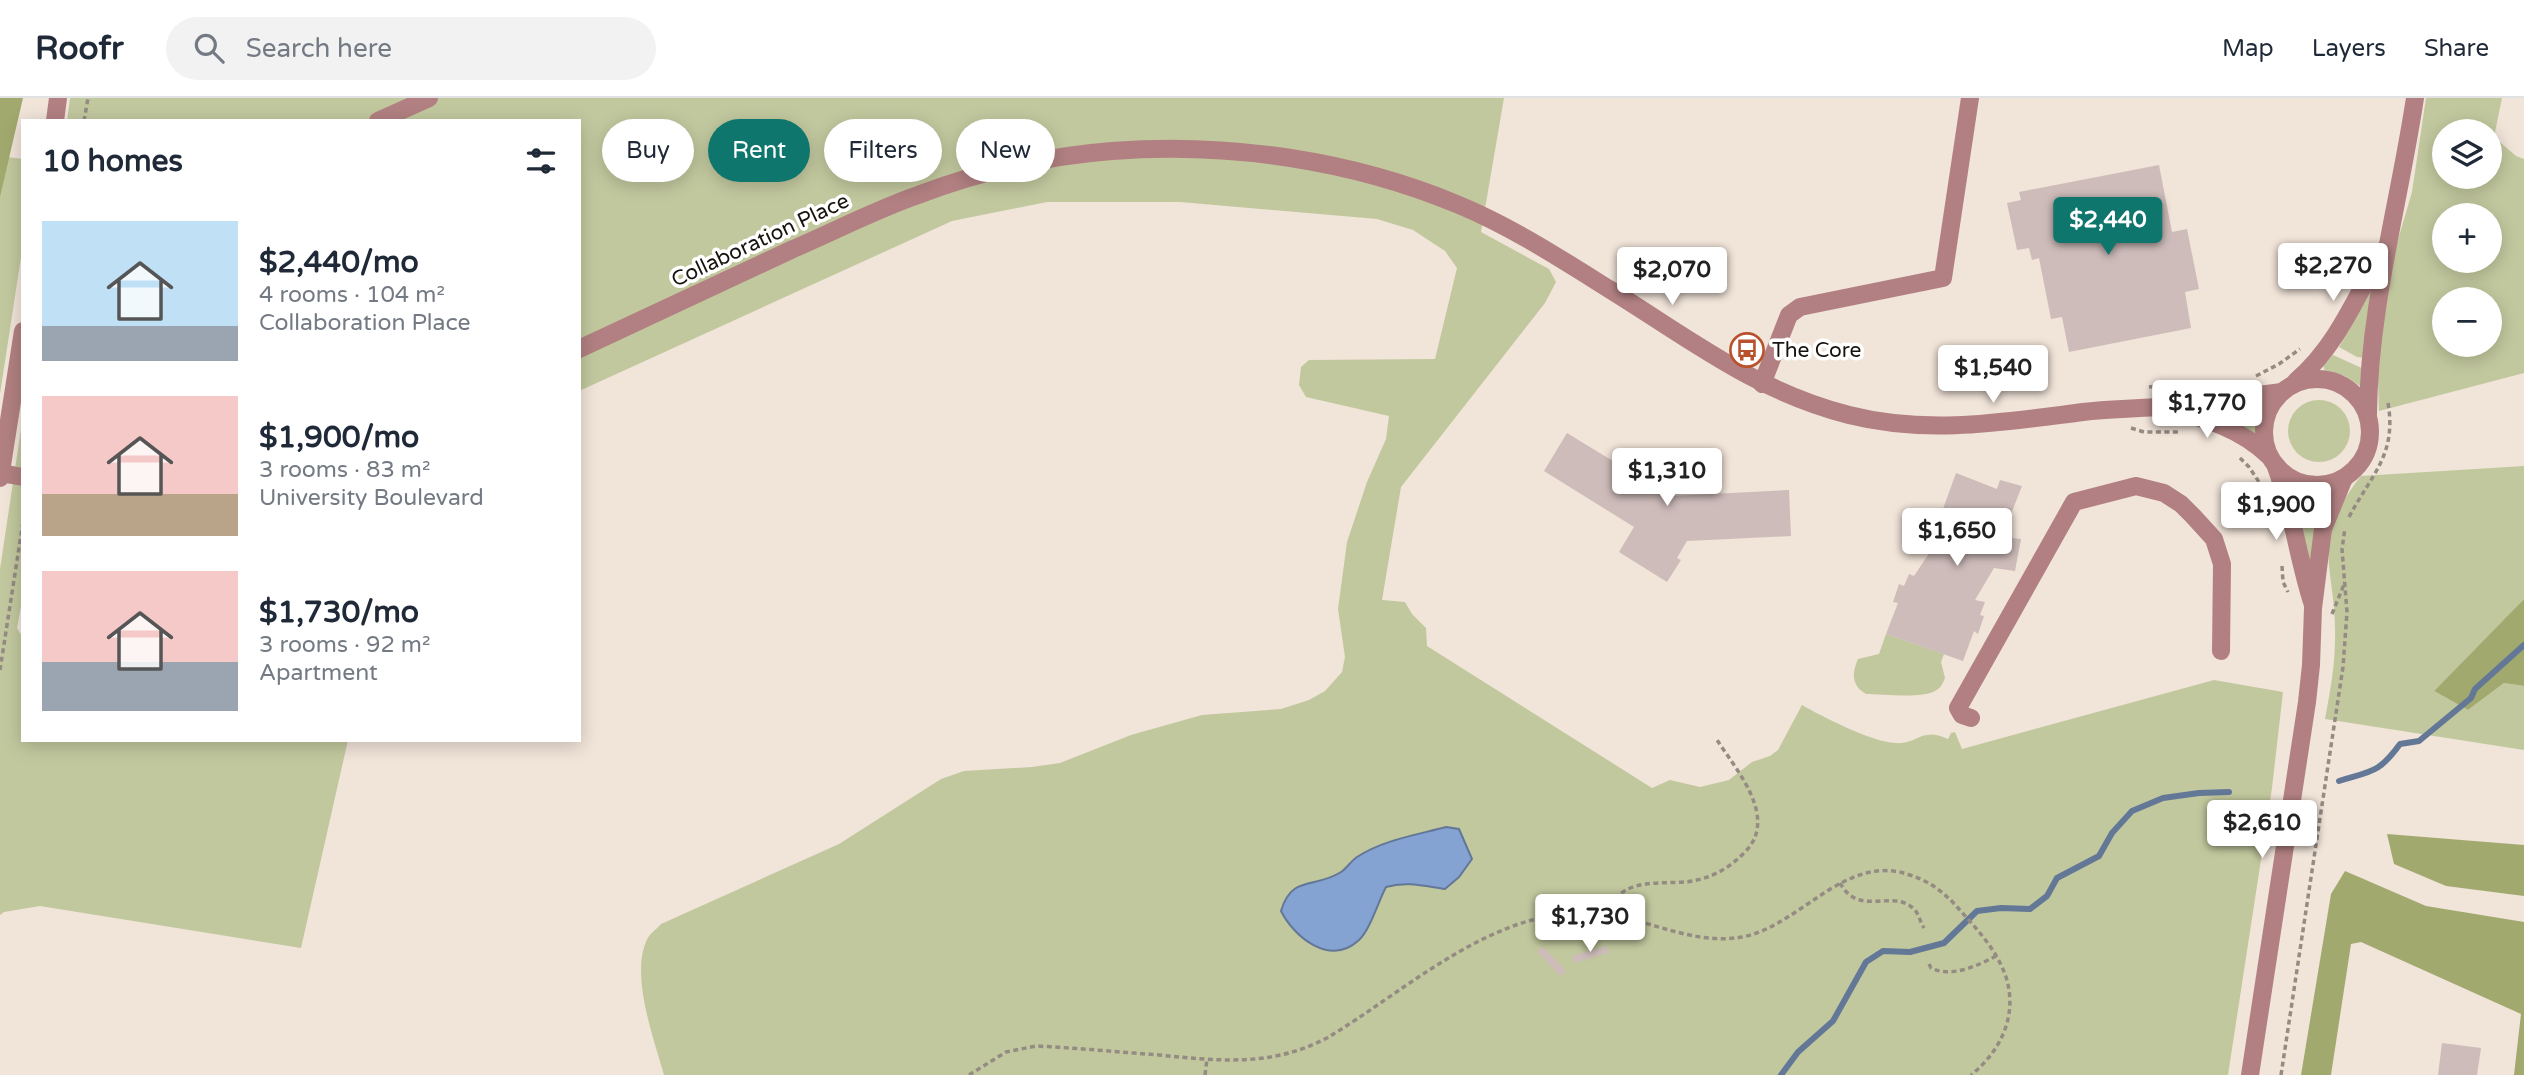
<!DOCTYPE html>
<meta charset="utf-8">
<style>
body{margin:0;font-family:"Varela Round",sans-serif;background:#f2f2f3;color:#1f2937;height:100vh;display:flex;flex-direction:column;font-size:26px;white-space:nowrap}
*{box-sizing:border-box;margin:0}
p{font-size:23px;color:#747a83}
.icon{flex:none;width:38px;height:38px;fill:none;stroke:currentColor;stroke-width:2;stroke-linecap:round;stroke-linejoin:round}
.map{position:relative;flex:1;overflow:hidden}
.details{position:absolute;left:21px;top:21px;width:560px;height:623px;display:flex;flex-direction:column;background:#fff;border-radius:0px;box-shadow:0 4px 18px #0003}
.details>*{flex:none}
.banner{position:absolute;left:602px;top:21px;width:665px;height:63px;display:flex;gap:14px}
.buttons{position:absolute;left:2432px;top:21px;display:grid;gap:14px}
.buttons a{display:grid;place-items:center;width:70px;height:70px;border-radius:50%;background:#fff;box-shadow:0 4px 18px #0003;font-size:35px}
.price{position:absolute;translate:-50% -60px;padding:0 16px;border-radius:7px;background:#fff;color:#222;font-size:23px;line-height:46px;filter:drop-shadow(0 2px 4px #0008)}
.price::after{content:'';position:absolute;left:50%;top:42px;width:21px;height:16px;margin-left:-10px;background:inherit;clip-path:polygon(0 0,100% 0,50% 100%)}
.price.current{background:#0f766e;color:#fff}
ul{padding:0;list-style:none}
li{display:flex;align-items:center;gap:21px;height:175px;padding:0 21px}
li span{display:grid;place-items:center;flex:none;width:196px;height:140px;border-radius:0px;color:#555}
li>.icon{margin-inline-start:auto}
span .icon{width:84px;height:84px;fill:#fffc;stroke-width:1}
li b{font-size:30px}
h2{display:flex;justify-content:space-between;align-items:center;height:84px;padding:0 21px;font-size:30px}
.chip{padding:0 24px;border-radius:32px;background:#fff;box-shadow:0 4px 18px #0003;font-size:24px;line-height:63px}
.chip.current{background:#0f766e;color:#fff}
header{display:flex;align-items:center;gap:42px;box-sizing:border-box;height:98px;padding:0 35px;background:#fff;border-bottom:2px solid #e0e1e3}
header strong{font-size:33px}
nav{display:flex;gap:38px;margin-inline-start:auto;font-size:24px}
.search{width:490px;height:63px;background:#f2f2f3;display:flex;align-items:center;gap:18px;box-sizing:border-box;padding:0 24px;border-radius:38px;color:#747a83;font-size:26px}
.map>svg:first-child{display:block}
.green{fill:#c2c89e;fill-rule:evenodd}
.forest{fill:#a2a96f}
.water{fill:#84a2d2;stroke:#637797;stroke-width:2}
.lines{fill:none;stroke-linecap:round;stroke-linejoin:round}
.stream{stroke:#637797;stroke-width:6}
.building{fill:#cebcba}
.path{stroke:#948b83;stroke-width:3.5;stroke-dasharray:5 3.5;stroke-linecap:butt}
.minor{stroke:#b28082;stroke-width:18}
.labels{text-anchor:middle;stroke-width:7;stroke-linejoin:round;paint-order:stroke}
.street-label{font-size:21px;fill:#16120e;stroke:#fff}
.poi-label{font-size:21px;fill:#16120e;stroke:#fff;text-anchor:start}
</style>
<header>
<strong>Roofr</strong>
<div class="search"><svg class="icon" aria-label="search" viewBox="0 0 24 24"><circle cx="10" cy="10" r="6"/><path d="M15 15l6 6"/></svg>Search here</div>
<nav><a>Map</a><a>Layers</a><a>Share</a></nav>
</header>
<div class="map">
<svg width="2524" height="977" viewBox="0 0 2524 977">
<rect width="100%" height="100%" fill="#f1e4d9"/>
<g class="green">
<path d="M70,0h1434l-23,134 68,37 7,13 -11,21 -144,184 -19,113 23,2 7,12 14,14 1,18 225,142 18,-8 30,7 29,-7 23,-18 18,-6 8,-6 24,-45c21,12 70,37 93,38 23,2 26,-17 53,-4l3,-6 4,-1 7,17 252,-69 69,12 -11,96 -44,287h-1564c-10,-36 -36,-105 -15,-139 3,-4 9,-8 12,-12l178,-80 102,-65 23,-8 68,-4 28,-4 71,-28 71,-20 79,-6 28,-9 16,-9 17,-19 3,-15 -7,-48 9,-67 20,-60 19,-43 3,-23 -83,-19 -7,-12 2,-18 8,-7 126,-1 22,-91 -12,-17 -32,-21 -36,-11 -197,-17h-133l-95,19 -373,170v-270h-512z"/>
<path d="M2426,0h76l-8,39 22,19 8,3v214l-145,38 -2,-54 18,-107 17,-58zM2445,33h45v46h-45zM2445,117h45v46h-45zM2445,201h45v46h-45z"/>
<polygon points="0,58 23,61 23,146 0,296"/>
<polygon points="2370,185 2375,186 2365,260 2357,259 2339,249 2351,229"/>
<polygon points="2333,257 2364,271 2364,286 2360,288 2345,278 2325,273 2323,267"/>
<circle cx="2319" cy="333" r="31"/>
<polygon points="2258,304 2263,308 2258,333 2254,335 2241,327 2245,305"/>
<polygon points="23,318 23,498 17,530 23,540 23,642 348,642 301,850 40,808 4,814 0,817 0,471"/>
<path d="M2524,368v133l-90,92 34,19 36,-27 20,3v64l-199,-31c5,-27 10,-53 10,-80 2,-73 -28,-95 26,-163z"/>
<polygon points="2297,391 2308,394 2329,394 2321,410 2299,409"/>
<polygon points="2307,419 2316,421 2315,461 2304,462 2300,420"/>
<path d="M1886,536l58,20 -3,8 4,16c-2,5 -4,10 -10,13 -15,8 -52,3 -69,3 -15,-9 -14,-21 -8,-35l21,-5z"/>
</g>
<g class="forest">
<polygon points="0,0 23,0 0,99"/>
<polygon points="2524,501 2524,588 2504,585 2468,612 2434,593"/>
<polygon points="2387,736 2524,747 2524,798 2446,788 2394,766"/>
<polygon points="2345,773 2426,808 2524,824 2524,977 2514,977 2521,916 2361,844 2351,846 2331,977 2301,977 2331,796"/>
</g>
<path class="water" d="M1446,729l13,2 13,30 -13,18 -14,12c-21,-3 -39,-8 -59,-2 -8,15 -16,43 -27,53 -29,27 -65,-3 -78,-29 11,-37 34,-22 60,-39 6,-4 10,-11 16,-15 26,-17 59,-22 89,-30z"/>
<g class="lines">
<g class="stream">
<path d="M2339,683c33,-10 40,-8 61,-37l19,-3 52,-43 4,-9 49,-44"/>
<polyline points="1781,977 1798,954 1833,923 1866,864 1883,853 1910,854 1944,845 1977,813 2001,810 2030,811 2047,798 2057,780 2099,758 2112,735 2132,713 2163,700 2199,695 2229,694"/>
</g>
</g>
<g class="building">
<polygon points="2159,67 2172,134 2187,131 2199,191 2185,194 2191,230 2069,254 2062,219 2051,221 2039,160 2032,162 2029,150 2017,152 2007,105 2021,102 2019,94"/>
<polygon points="1567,335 1657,390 1664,379 1673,384 1678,388 1672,398 1789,392 1791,438 1687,443 1677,460 1681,462 1667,484 1619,454 1634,429 1544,373"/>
<polygon points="1956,375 1997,391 2000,382 2022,388 2002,439 2021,441 2015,473 1994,470 1975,502 1985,504 1980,517 1984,518 1978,536 1974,533 1963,563 1886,536 1898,505 1893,504 1899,486 1904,488 1909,476 1914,478 1928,457 1933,425 1938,425"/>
<polygon points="1606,848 1608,855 1574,865 1572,858"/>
<polygon points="1543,849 1566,873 1560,878 1537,853"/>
<polygon points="2442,945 2481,950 2477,977 2438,977"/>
</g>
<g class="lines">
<g class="path">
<polyline points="84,23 88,0"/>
<polyline points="2256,278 2279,266 2300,251"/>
<polyline points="2149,289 2180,286"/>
<polyline points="2131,330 2144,334 2179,334"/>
<polyline points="2240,360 2249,369 2261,387"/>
<path d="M2349,419c22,-42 48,-62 39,-114"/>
<polyline points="2282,468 2283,484 2288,494"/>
<polyline points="2332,516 2345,484"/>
<polyline points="0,572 23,424"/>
<path d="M1840,785c19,35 53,5 74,26 5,5 6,13 10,19"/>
<path d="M1607,816c3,-6 7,-13 11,-18 19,-19 55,-10 79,-16 18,-4 33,-13 46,-26 37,-34 -5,-82 -26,-114"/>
<path d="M1929,866l2,4c21,10 46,-2 65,-12"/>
<path d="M969,977l37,-23 30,-6c41,2 82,6 123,9 61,6 112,12 168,-17 82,-49 168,-132 269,-125 49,4 96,33 146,24 59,-11 103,-85 168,-62 19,6 34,17 48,33 18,20 39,42 48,69 12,38 -5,74 -35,98"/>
<polyline points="1205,977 1207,961"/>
<polyline points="2281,977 2343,569 2347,514 2342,451 2345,430"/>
</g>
<g class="minor">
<polyline points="55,23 58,0"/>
<polyline points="378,23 429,0"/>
<path d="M579,251c72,-33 143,-67 214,-100 42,-18 82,-39 125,-54 61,-23 129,-39 194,-44 116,-9 240,9 347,54 53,22 102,54 150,84 81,50 146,102 240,126 79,20 155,7 234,-3 24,-3 48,-3 73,-5 42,-3 84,-10 126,-15"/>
<circle cx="2317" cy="334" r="53"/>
<path d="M2296,283c41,-35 60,-84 86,-130"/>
<polyline points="1762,286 1789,217 1800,209 1943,180 1970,0"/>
<path d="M2169,312c37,8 72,19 100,46"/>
<path d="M2368,316c1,-107 31,-210 47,-316"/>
<path d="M2276,369c17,45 22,93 37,138"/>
<polyline points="1,375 23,379"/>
<polyline points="0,380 23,233"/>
<polyline points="1971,620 1962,617 1958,610 2074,404 2136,388 2164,395 2181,406 2193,418 2214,441 2222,466 2221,553"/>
<polyline points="2250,977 2307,604 2311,567 2313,510 2323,431 2344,380"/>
</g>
</g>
<defs>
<g id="bus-ring" transform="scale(1.75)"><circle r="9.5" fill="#fff" stroke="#b9522c" stroke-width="1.5"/><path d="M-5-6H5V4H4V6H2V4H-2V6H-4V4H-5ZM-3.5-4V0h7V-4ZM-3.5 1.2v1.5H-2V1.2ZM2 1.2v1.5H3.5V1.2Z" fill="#b9522c"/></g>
</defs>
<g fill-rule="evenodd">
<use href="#bus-ring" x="1747" y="252"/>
</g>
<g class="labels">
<g class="street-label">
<text transform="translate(760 142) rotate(-25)" y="7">Collaboration Place</text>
</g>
<g class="poi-label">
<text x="1772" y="259">The Core</text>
</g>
</g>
</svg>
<div class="buttons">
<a><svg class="icon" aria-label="layers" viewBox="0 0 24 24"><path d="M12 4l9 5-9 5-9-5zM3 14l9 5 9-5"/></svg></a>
<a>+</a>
<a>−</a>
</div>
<b class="price current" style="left:2108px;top:159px">$2,440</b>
<b class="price" style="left:2333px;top:205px">$2,270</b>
<b class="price" style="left:1672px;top:209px">$2,070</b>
<b class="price" style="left:1993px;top:307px">$1,540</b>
<b class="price" style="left:2207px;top:342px">$1,770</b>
<b class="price" style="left:1667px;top:410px">$1,310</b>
<b class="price" style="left:2276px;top:444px">$1,900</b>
<b class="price" style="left:1957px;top:470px">$1,650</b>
<b class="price" style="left:2262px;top:762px">$2,610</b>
<b class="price" style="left:1590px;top:856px">$1,730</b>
<div class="banner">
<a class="chip">Buy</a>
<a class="chip current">Rent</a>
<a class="chip">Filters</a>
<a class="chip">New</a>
</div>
<section class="details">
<h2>10 homes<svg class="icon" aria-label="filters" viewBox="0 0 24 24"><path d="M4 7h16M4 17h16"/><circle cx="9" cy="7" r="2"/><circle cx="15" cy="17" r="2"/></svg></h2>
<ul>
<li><span style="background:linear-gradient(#bfe0f5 75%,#9aa5b1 0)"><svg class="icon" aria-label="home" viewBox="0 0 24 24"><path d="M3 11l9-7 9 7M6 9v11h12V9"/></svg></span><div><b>$2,440/mo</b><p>4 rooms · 104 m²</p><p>Collaboration Place</p></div></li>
<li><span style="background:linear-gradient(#f6c9c9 70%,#b9a48a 0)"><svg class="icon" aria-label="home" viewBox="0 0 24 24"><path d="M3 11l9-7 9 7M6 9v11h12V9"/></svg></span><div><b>$1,900/mo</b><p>3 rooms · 83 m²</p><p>University Boulevard</p></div></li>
<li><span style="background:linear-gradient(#f6c9c9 65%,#9aa5b1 0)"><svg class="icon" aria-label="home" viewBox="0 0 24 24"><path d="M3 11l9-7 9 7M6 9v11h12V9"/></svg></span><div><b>$1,730/mo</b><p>3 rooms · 92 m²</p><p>Apartment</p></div></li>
</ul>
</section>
</div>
